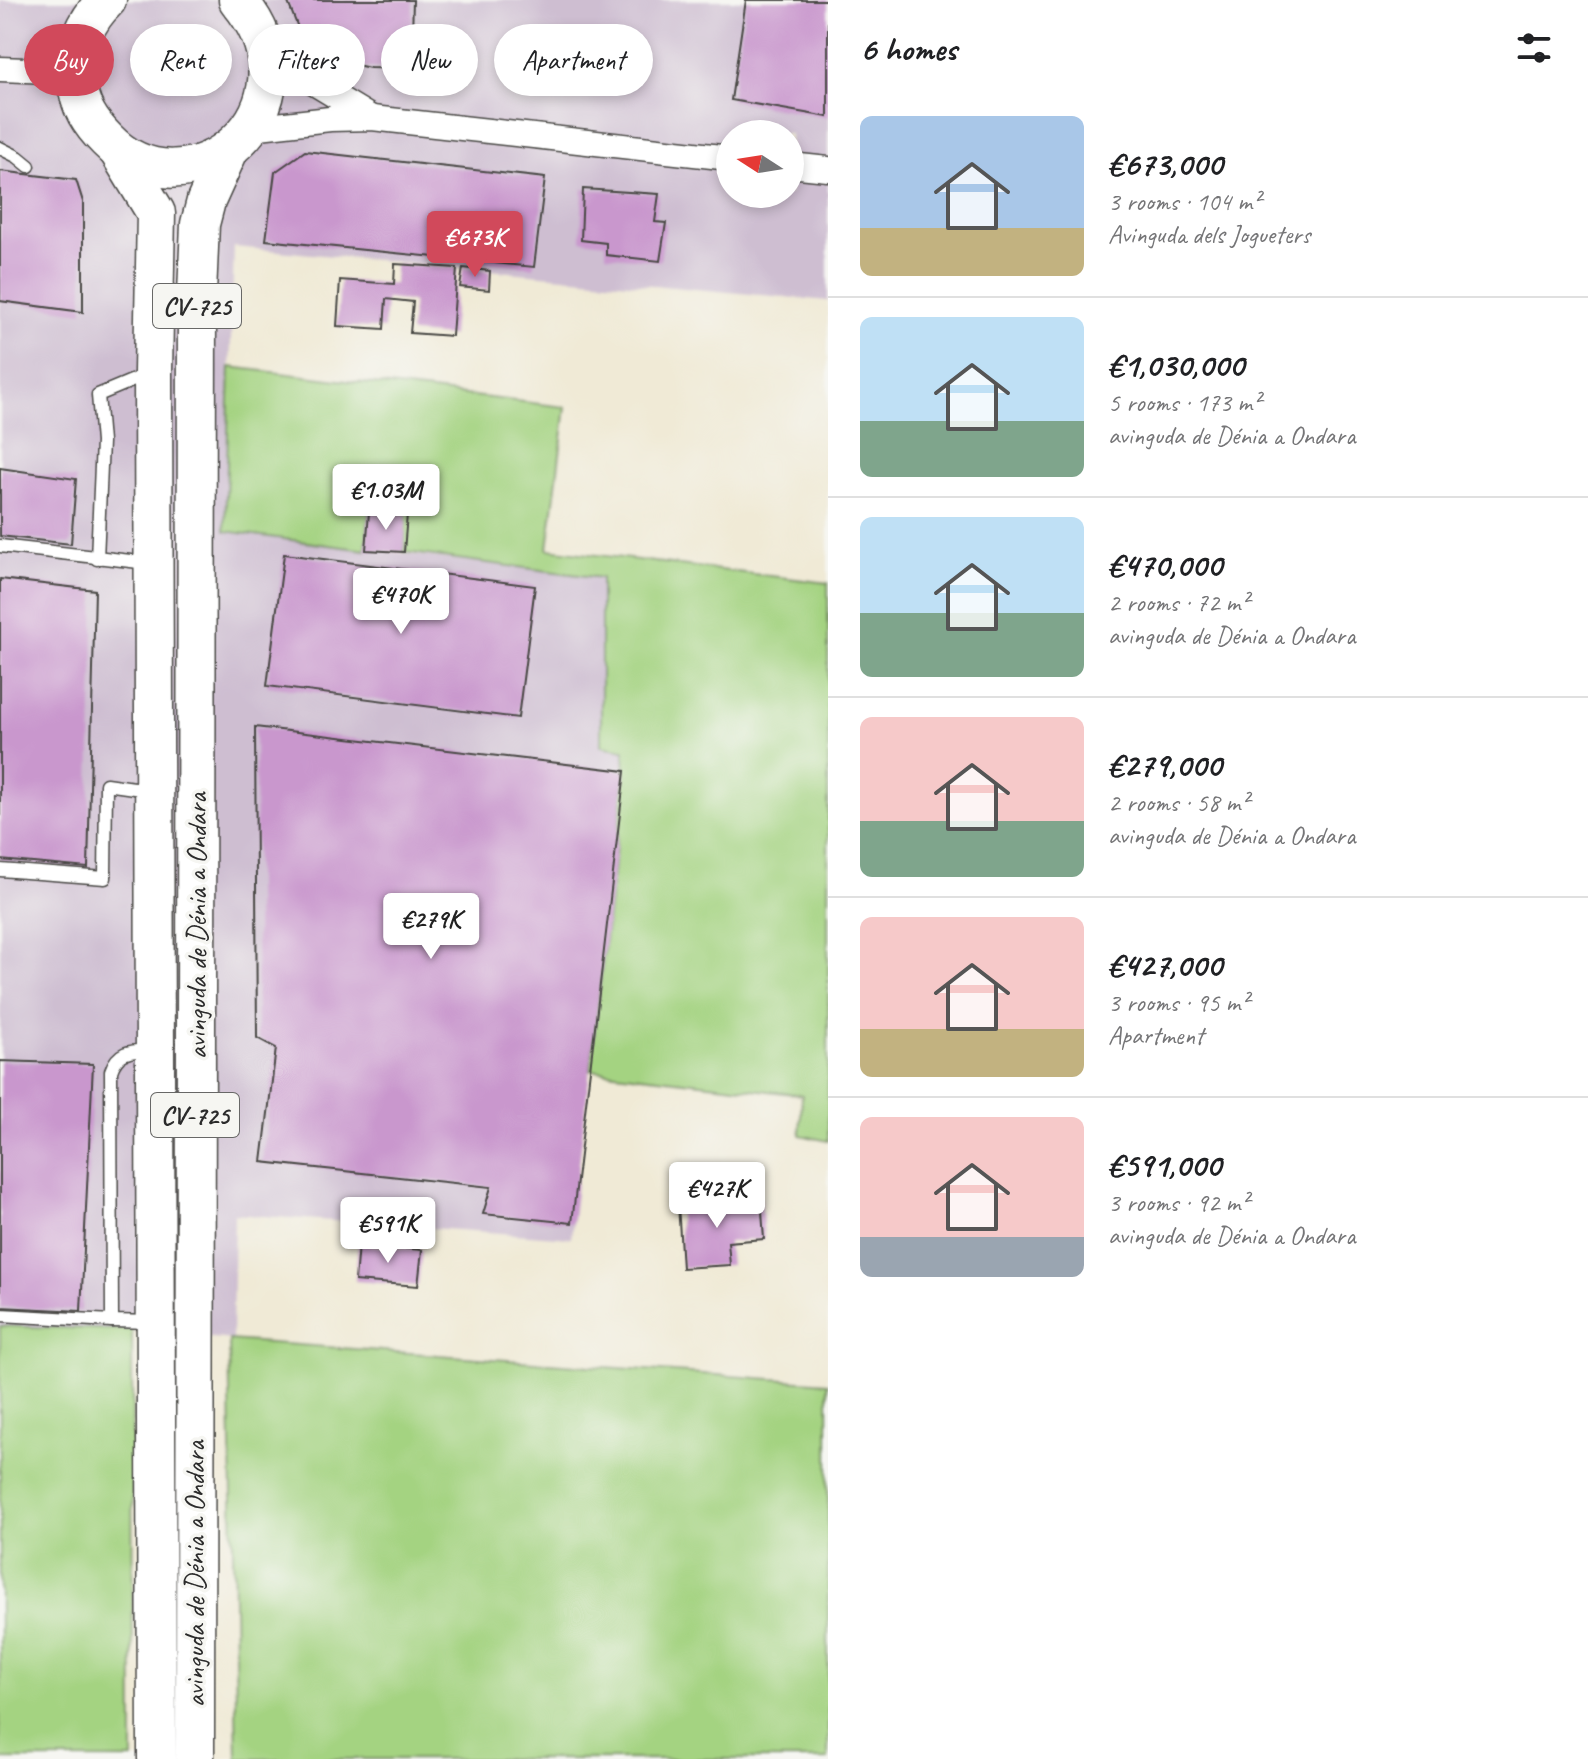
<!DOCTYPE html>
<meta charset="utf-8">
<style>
body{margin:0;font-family:Caveat,sans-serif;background:#f2f2f2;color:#202124;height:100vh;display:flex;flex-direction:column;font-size:30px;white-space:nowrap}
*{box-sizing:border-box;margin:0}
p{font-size:26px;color:#757577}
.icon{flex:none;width:44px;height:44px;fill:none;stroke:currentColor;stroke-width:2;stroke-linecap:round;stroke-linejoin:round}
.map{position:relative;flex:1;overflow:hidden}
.sheet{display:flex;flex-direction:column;background:#fff;width:760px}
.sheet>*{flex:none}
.banner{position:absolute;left:24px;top:24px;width:684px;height:72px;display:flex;gap:16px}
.needle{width:52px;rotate:282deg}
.controls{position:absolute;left:716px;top:120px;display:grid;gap:16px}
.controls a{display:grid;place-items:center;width:88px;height:88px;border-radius:50%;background:#fff;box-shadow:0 4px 12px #0003;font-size:40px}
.price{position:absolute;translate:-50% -68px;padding:0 18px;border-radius:8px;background:#fff;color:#222;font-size:26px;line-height:52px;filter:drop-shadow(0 2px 4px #0008)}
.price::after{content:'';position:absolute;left:50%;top:48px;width:24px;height:18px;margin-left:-12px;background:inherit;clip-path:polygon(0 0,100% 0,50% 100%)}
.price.selected{background:#d1495b;color:#fff}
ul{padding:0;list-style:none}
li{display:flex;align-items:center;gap:24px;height:200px;padding:0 32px}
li+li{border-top:2px solid #e0e0e0}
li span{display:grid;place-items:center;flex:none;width:224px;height:160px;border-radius:12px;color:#555}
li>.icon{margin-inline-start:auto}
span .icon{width:96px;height:96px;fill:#fffc;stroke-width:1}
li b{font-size:34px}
h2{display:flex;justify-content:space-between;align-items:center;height:96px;padding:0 32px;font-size:34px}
.pill{padding:0 28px;border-radius:36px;background:#fff;box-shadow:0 4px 12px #0003;font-size:28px;line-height:72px}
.pill.selected{background:#d1495b;color:#fff}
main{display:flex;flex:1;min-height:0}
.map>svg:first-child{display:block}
.industrial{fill:#cebed1;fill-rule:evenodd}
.green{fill:#a4d381;stroke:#687f56;stroke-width:2}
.building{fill:#c997cd}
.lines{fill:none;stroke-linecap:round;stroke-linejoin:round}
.service-casing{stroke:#494845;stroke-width:15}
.minor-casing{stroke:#494845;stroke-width:27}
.primary-casing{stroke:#494845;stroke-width:41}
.service{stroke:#fff;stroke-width:12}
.minor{stroke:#fff;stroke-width:24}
.primary{stroke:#fff;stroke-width:38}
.labels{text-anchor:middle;stroke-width:7;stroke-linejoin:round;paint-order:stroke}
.shield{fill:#f6f6f2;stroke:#686867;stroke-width:2}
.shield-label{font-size:26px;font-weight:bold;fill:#2b2b2b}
.street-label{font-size:28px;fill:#2b2b2b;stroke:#f6f6f2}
</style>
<main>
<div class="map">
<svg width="828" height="1759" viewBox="0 0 828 1759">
<rect width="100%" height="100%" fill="#f6f6f2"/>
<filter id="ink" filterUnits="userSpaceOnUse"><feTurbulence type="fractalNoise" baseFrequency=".0125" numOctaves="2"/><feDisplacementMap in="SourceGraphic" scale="16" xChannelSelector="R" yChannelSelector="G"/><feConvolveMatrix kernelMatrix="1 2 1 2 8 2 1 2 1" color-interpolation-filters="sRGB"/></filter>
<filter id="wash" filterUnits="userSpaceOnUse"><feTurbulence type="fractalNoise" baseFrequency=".006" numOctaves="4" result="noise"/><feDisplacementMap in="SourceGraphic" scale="32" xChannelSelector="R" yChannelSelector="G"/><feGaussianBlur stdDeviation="1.8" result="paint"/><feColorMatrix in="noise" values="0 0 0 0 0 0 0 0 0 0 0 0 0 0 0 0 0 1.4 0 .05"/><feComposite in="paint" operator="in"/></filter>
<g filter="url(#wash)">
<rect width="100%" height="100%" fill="#f0ead6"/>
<path class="industrial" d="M0,0h828v301l-594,-54 -9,284 376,47v168l24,4 -54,488 -337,-24 -2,126 -100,-10 -132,-4zM730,134h60v60h-60z"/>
<g class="green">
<polygon points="230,367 566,407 548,549 828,583 828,1141 800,1135 802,1095 590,1070 625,771 624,750 601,746 601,578 404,552 406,514 369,512 366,550 225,531"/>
<polygon points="0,1326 132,1330 133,1759 0,1759"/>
<polygon points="229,1340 828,1383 828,1759 237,1759"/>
</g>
<g id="blocks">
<g class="building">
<polygon points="287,0 413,0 411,69 370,68 329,59 299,30"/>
<polygon points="746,0 828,0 828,117 731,100"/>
<polygon points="305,151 545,178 534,267 266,240 275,172"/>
<polygon points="0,171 76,180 83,202 83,312 0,301"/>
<polygon points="583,189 659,194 655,222 666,223 660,261 606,255 606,243 581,240"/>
<polygon points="395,264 457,268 452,336 410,333 413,302 386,299 384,329 337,326 340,280 394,284"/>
<polygon points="463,268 490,271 489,290 460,287"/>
<polygon points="0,468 76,479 71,544 0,536"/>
<polygon points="369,512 407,514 404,552 366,550"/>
<polygon points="284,554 535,586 518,718 267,686"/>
<polygon points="0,579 95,590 88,868 0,860"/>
<polygon points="255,727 625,771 572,1223 483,1214 491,1187 262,1162 276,1048 257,1038"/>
<polygon points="0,1061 93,1064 81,1311 0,1307"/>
<polygon points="761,1198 764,1239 728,1242 730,1265 682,1268 678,1204"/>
<polygon points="358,1244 422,1250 418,1286 355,1281"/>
</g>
</g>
</g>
<g filter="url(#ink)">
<use href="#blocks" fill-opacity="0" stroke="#494845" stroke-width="2"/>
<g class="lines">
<g class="service-casing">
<g id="service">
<polyline points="0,148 18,157 29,166"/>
<polyline points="0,546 148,563"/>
<polyline points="97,559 102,442 98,395 146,375"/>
<polyline points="0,870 105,878 106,784 148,790"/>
<polyline points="0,1315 112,1321"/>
<path d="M152,1322l-40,-1 -1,-250c7,-21 20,-20 41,-21"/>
</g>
</g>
<g class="minor-casing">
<g id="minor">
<polyline points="264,41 294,71 370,117"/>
<polyline points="0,69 76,72"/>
<polyline points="250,128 330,119 372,118 730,158"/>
<polyline points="790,165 828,169"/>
</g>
</g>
<g class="primary-casing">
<g id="primary">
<path d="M107,0c-23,22 -33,50 -30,82 2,24 13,41 30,58 81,84 222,-33 131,-140"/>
<polyline points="119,152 156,213 153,372 157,1759"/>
<polyline points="195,1759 197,294 200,224 206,201 230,148"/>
</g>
</g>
<use href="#service" class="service"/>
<use href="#minor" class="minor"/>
<use href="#primary" class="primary"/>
</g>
</g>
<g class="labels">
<g class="shield">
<rect x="153" y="284" width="88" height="44" rx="6"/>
<rect x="151" y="1093" width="88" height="44" rx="6"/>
</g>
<g class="shield-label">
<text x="197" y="315">CV-725</text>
<text x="195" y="1124">CV-725</text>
</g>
<g class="street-label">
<text transform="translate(196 926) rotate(-90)" y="10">avinguda de Dénia a Ondara</text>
<text transform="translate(194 1574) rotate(-90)" y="10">avinguda de Dénia a Ondara</text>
</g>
</g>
</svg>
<div class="controls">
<a><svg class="needle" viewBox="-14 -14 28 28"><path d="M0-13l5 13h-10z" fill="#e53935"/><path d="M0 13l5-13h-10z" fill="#757577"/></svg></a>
</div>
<b class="price selected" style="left:475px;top:279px">€673K</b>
<b class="price" style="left:386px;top:532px">€1.03M</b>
<b class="price" style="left:401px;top:636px">€470K</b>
<b class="price" style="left:431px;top:961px">€279K</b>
<b class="price" style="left:717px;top:1230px">€427K</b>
<b class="price" style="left:388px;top:1265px">€591K</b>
<div class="banner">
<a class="pill selected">Buy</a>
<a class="pill">Rent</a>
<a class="pill">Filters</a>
<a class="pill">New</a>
<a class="pill">Apartment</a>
</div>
</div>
<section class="sheet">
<h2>6 homes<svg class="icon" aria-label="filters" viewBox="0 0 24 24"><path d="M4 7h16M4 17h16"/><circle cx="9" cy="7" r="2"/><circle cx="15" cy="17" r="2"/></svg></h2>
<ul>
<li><span style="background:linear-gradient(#a9c7e8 70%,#c2b280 0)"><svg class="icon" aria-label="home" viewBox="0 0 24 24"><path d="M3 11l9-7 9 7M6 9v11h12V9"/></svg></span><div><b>€673,000</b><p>3 rooms · 104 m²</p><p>Avinguda dels Jogueters</p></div></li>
<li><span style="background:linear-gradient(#bfe0f5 65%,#7fa58c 0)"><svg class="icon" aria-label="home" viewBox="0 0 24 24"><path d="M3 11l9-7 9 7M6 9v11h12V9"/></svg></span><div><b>€1,030,000</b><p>5 rooms · 173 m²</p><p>avinguda de Dénia a Ondara</p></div></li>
<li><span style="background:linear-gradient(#bfe0f5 60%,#7fa58c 0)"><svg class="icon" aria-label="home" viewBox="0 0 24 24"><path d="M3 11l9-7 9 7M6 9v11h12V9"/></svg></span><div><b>€470,000</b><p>2 rooms · 72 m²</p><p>avinguda de Dénia a Ondara</p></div></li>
<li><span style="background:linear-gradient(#f6c9c9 65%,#7fa58c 0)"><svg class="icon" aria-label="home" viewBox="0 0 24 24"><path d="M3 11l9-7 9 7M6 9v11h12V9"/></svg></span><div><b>€279,000</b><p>2 rooms · 58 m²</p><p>avinguda de Dénia a Ondara</p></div></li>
<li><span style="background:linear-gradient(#f6c9c9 70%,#c2b280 0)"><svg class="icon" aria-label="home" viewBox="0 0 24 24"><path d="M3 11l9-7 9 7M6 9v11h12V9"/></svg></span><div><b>€427,000</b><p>3 rooms · 95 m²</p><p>Apartment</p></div></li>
<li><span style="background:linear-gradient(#f6c9c9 75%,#9aa5b1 0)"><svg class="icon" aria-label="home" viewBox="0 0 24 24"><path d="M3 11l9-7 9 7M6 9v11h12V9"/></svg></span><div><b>€591,000</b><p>3 rooms · 92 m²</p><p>avinguda de Dénia a Ondara</p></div></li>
</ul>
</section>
</main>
